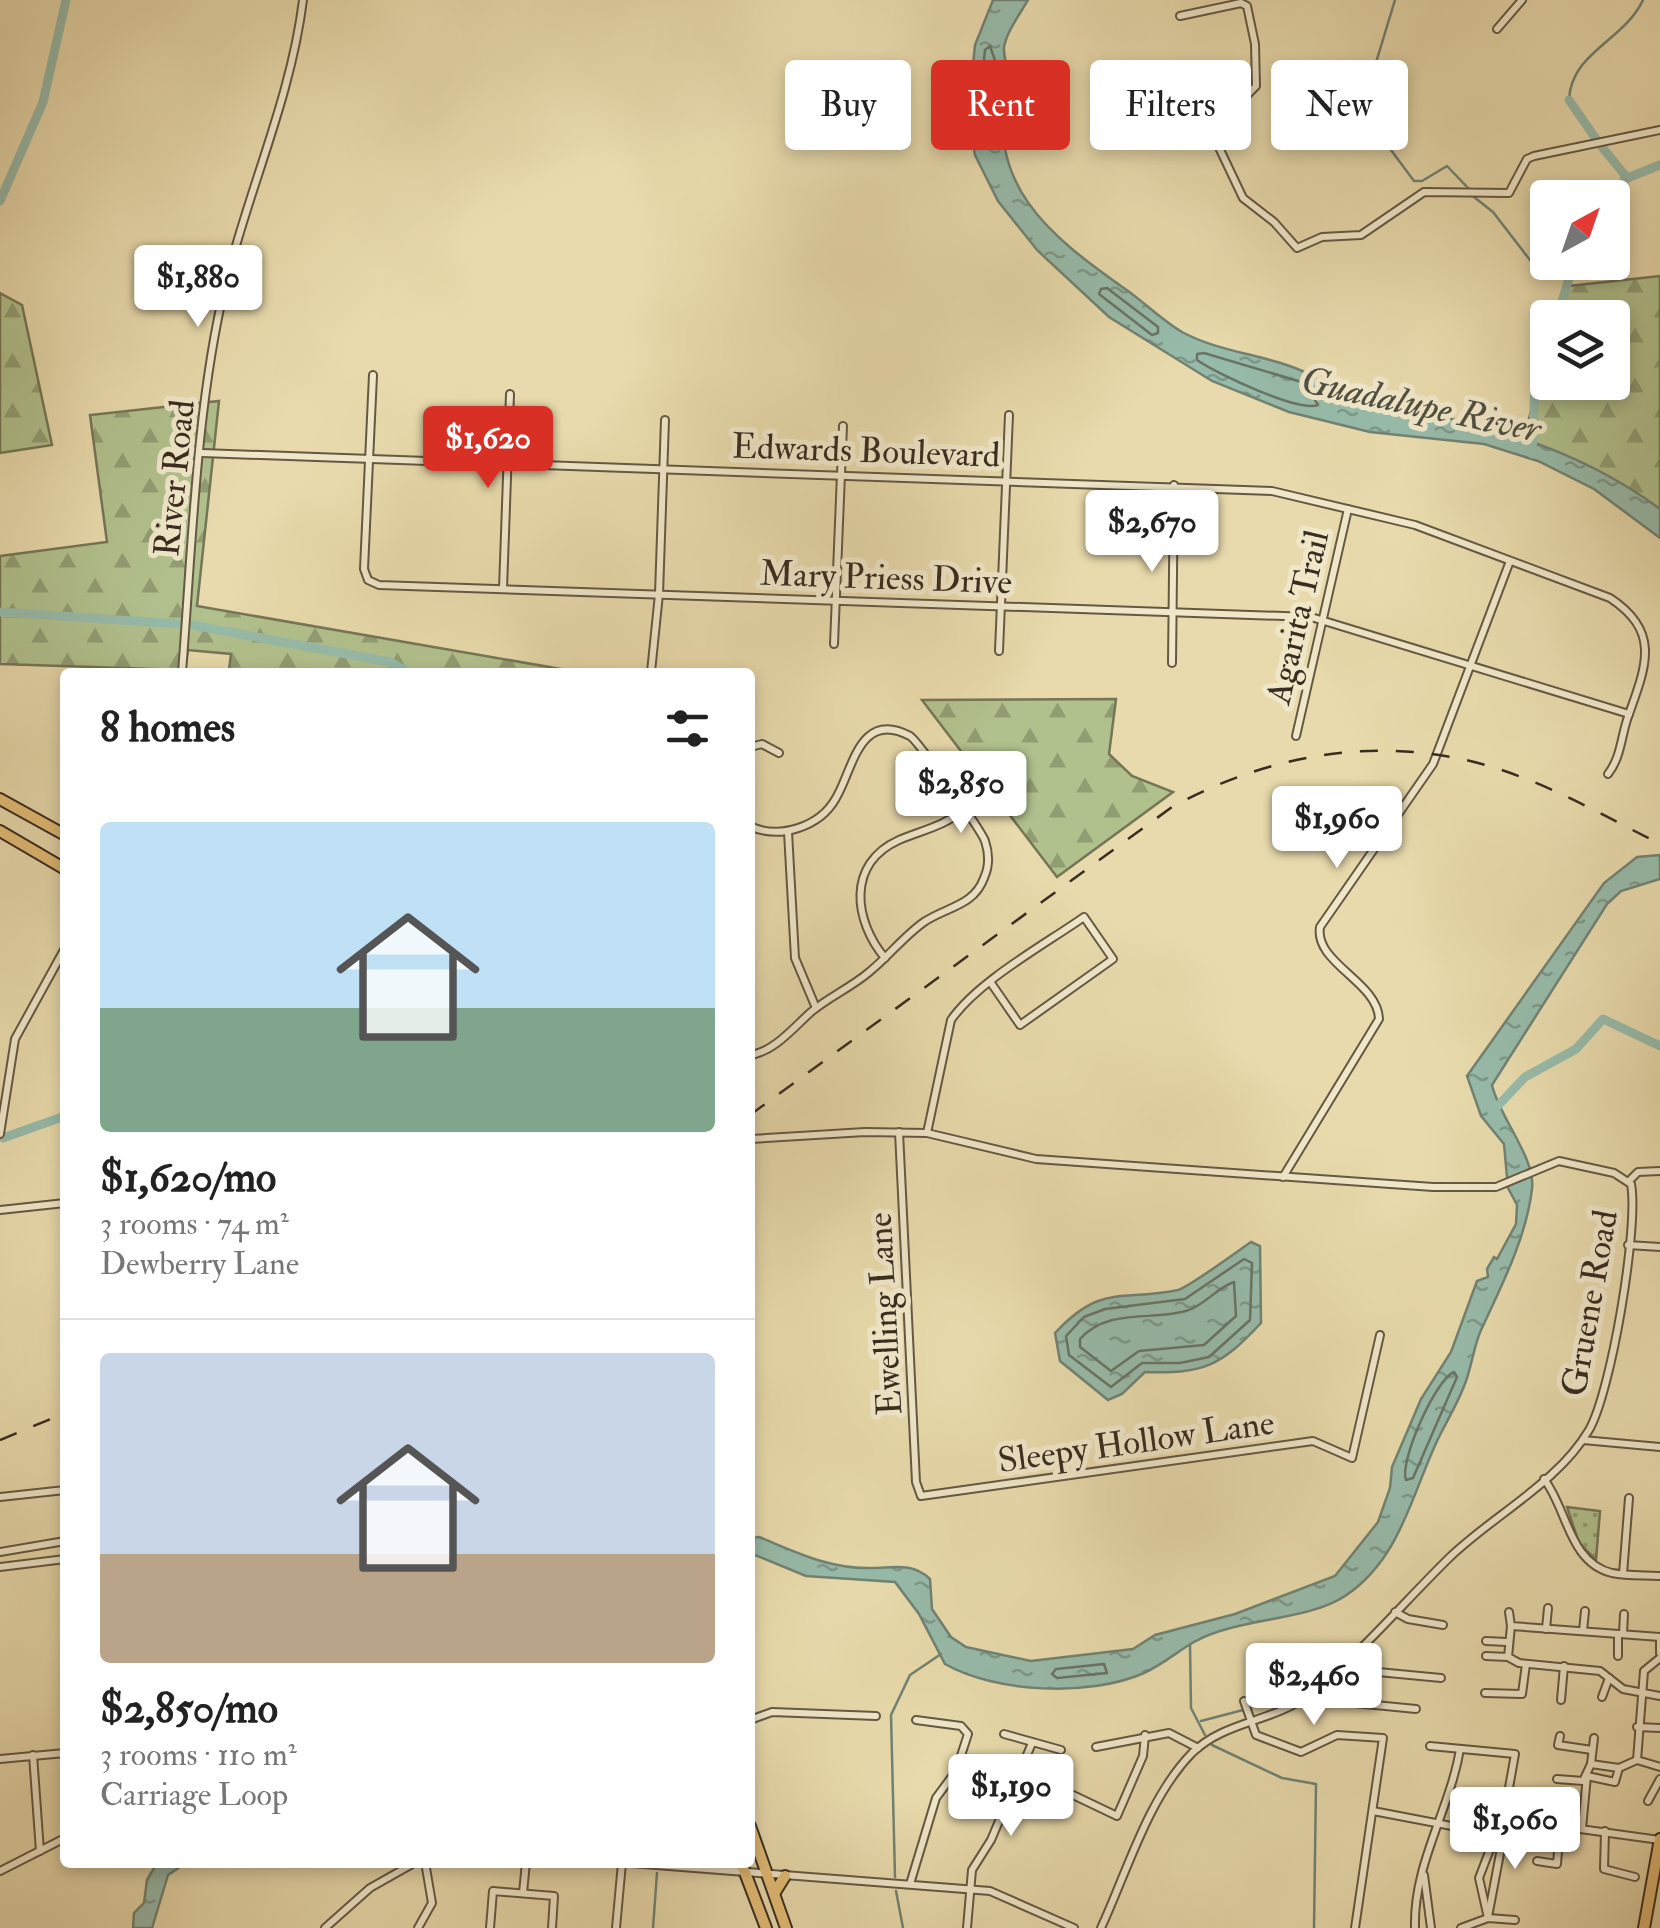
<!DOCTYPE html>
<meta charset="utf-8">
<style>
body{margin:0;font-family:"IM FELL Double Pica",serif;background:#f2f2f2;color:#222;height:100vh;display:flex;flex-direction:column;font-size:38px;white-space:nowrap}
*{box-sizing:border-box;margin:0}
p{font-size:32px;color:#767676}
.icon{flex:none;width:55px;height:55px;fill:none;stroke:currentColor;stroke-width:2;stroke-linecap:round;stroke-linejoin:round}
.map{position:relative;flex:1;overflow:hidden}
.drawer{position:absolute;left:60px;top:668px;width:695px;height:1200px;display:flex;flex-direction:column;background:#fff;border-radius:10px;box-shadow:0 5px 15px #0003}
.drawer>*{flex:none}
.top-card{position:absolute;left:785px;top:60px;width:725px;height:90px;display:flex;gap:20px}
.needle{width:65px;rotate:40deg}
.buttons{position:absolute;left:1530px;top:180px;display:grid;gap:20px}
.buttons a{display:grid;place-items:center;width:100px;height:100px;border-radius:10px;background:#fff;box-shadow:0 5px 15px #0003;font-size:50px}
.price{position:absolute;translate:-50% -85px;padding:0 22px;border-radius:10px;background:#fff;color:#222;font-size:32px;line-height:65px;filter:drop-shadow(0 2px 5px #0008)}
.price::after{content:'';position:absolute;left:50%;top:60px;width:30px;height:22px;margin-left:-15px;background:inherit;clip-path:polygon(0 0,100% 0,50% 100%)}
.price.selected{background:#d93025;color:#fff}
ul{padding:0;list-style:none}
li{display:grid;align-content:center;gap:20px;height:530px;padding:0 40px}
li+li{border-top:2px solid #e0e0e0}
li span{display:grid;place-items:center;height:310px;border-radius:10px;color:#555}
li>.icon{margin-inline-start:auto}
span .icon{width:180px;height:180px;fill:#fffc;stroke-width:1}
li b{font-size:42px}
h2{display:flex;justify-content:space-between;align-items:center;height:120px;padding:0 40px;font-size:42px}
.pill{padding:0 35px;border-radius:10px;background:#fff;box-shadow:0 5px 15px #0003;font-size:35px;line-height:90px}
.pill.selected{background:#d93025;color:#fff}
.map>svg:first-child{display:block}
.grass{fill:url(#grass-dots);stroke:#757656;stroke-width:2.5}
.forest{fill:url(#forest-firs);stroke:#757656;stroke-width:2.5}
.water{fill:url(#water-ripples);stroke:#718273;stroke-width:2.5}
.lines{fill:none;stroke-linecap:round;stroke-linejoin:round}
.shore{stroke:#687465;stroke-width:2.5}
.stream{stroke:#718273;stroke-width:2.5}
.river{stroke:#97bbaa;stroke-width:9}
.minor-casing{stroke:#655843;stroke-width:10}
.major-casing{stroke:#392c20;stroke-width:14}
.minor{stroke:#f0e7c9;stroke-width:6}
.major{stroke:#e4bd76;stroke-width:10}
.rail{stroke:#392c20;stroke-width:2.5;stroke-dasharray:18 18;stroke-linecap:butt}
.labels{text-anchor:middle;stroke-width:10;stroke-linejoin:round;paint-order:stroke}
.street-label{font-size:35px;fill:#392c20;stroke:#f0e7c9}
.water-label{font-size:38px;font-style:italic;fill:#505042;stroke:#f0e7c9}
</style>
<div class="map">
<svg width="1660" height="1928" viewBox="0 0 1660 1928">
<defs>
<pattern id="grass-dots" width="8" height="8" patternUnits="userSpaceOnUse" patternTransform="scale(2.5)"><rect width="8" height="8" fill="#b1c18d"/><path d="M2 2h.1M6 6h.1" fill="none" stroke="#919d73" stroke-width="1.8" stroke-linecap="round"/></pattern>
<pattern id="forest-firs" width="22" height="20" patternUnits="userSpaceOnUse" patternTransform="scale(2.5)"><rect width="22" height="20" fill="#b1c18d"/><path d="M5 1l3.5 6h-7zM16 11l3.5 6h-7z" fill="#919d73"/></pattern>
<pattern id="water-ripples" width="26" height="14" patternUnits="userSpaceOnUse" patternTransform="scale(2.5)"><rect width="26" height="14" fill="#97bbaa"/><path d="M2 4q2-2 4 0t4 0M15 11q2-2 4 0t4 0" fill="none" stroke="#7c988a"/></pattern>
</defs>
<rect width="100%" height="100%" fill="#e8daac"/>
<filter id="stains"><feTurbulence type="fractalNoise" baseFrequency=".002" numOctaves="4"/><feColorMatrix values="0 0 0 0 .2 0 0 0 0 .09 0 0 0 0 .02 0 0 0 .5 -.17"/></filter>
<radialGradient id="worn" r=".72"><stop offset=".6" stop-color="#630" stop-opacity="0"/><stop offset="1" stop-color="#630" stop-opacity=".3"/></radialGradient>
<polygon class="grass" points="1567,1507 1600,1511 1596,1560 1579,1543"/>
<g class="forest">
<polygon points="1660,276 1660,509 1616,482 1523,441 1547,351 1548,382 1612,382 1612,318 1559,317 1569,286"/>
<polygon points="0,293 22,305 52,445 0,453"/>
<polygon points="219,401 197,606 578,672 229,670 231,654 188,650 185,670 0,664 0,556 107,542 90,415"/>
<polygon points="1116,699 1109,754 1132,776 1173,792 1057,877 922,700"/>
</g>
<g class="water">
<path d="M993,0h35c-8,14 -21,31 -24,47 -1,11 5,20 3,30 -23,108 40,157 121,214 18,13 35,30 54,41 41,22 87,22 129,43 11,5 14,20 23,28 113,7 233,37 326,106v29l-66,-49 -56,-28 -54,-17 -114,-12 -81,-20 -77,-31 -103,-64 -72,-67 -39,-49 -23,-46 -7,-41 7,-69z"/>
<path d="M1660,855v24l-39,12 -14,13 -115,181c7,32 44,73 40,104 -6,49 -30,96 -51,141 -7,16 -9,34 -15,51 -7,20 -17,36 -26,54 -28,56 -38,123 -95,161 -37,25 -110,22 -151,46 -16,9 -32,23 -50,31 -54,24 -148,20 -199,-9l-26,-50 -24,-32 -89,-6 -56,-23v-15l9,-1c37,15 70,32 112,31 22,0 41,-6 59,11l2,30 19,28 15,10 65,14 102,-12 22,-14 80,-21 100,-38 43,-54 12,-34 2,-21 29,-68 30,-47 26,-71 11,-4 -1,-8 7,-12 3,2 19,-35 1,-19 -9,-17 -4,-44 -23,-28 -14,-40 137,-193 33,-26z"/>
<path d="M1251,1242l9,4 1,77c-40,43 -57,51 -116,49l-23,22 -14,6 -48,-39 -5,-28c47,-50 65,-31 123,-43 11,-3 60,-39 73,-48z"/>
<polygon points="157,1863 186,1863 168,1875 152,1928 133,1928 134,1913 144,1903 147,1880"/>
</g>
<g class="lines">
<g class="shore">
<polygon points="990,46 998,69 991,134 986,138 978,115 985,50"/>
<polygon points="1107,288 1158,327 1158,333 1152,335 1099,294 1101,289"/>
<path d="M1204,353l101,30 13,22c-20,7 -101,-31 -121,-45v-6z"/>
<polygon points="1244,1259 1252,1263 1250,1320 1209,1357 1180,1363 1142,1363 1111,1387 1069,1355 1066,1336 1084,1317 1105,1309 1185,1299"/>
<path d="M1234,1282l2,34 -32,29 -65,6 -28,20 -31,-24v-8c28,-31 70,-18 106,-28 17,-4 30,-23 48,-29z"/>
<path d="M1454,1372l3,5 -44,101 -7,2c-7,-18 29,-100 48,-108z"/>
<polygon points="1104,1664 1107,1673 1057,1678 1052,1674 1056,1669"/>
</g>
<g class="stream">
<polyline points="1395,0 1364,102 1365,115 1414,181 1422,181 1447,166 1469,189"/>
<path d="M1569,100c2,-48 55,-59 74,-100"/>
<polyline points="1474,197 1493,212 1533,264 1568,278"/>
<polyline points="1190,1645 1191,1708 1205,1735"/>
<polyline points="1252,1707 1283,1697"/>
<polyline points="1201,1721 1243,1710"/>
<polyline points="1212,1745 1282,1778 1316,1784 1314,1928"/>
<polyline points="895,1877 891,1715 910,1675 941,1654"/>
<polyline points="896,1891 903,1928"/>
<polyline points="653,1928 657,1873"/>
</g>
<g class="river">
<polyline points="1569,100 1596,139"/>
<polyline points="1601,146 1625,175 1622,195 1612,208"/>
<polyline points="1625,179 1660,165"/>
<polyline points="0,201 43,102 66,0"/>
<polyline points="1557,318 1574,262"/>
<polyline points="1532,454 1535,384 1548,345"/>
<polyline points="0,612 180,624"/>
<polyline points="192,625 390,662 408,672"/>
<polyline points="1492,1112 1525,1077 1576,1049 1603,1019 1660,1046"/>
<polyline points="3,1138 65,1116"/>
</g>
<g class="minor-casing">
<g id="minor">
<polyline points="1180,16 1241,3 1247,6 1255,44 1256,86 1214,129 1214,137 1243,198 1274,222 1297,248 1322,237 1361,235 1424,192 1509,193 1527,159 1534,156 1660,130"/>
<polyline points="1497,29 1522,0"/>
<polyline points="373,375 364,569 368,580 379,585 1311,617 1629,714"/>
<path d="M202,453l1070,38 143,34 195,73c50,33 37,66 19,116 -8,20 -7,42 -21,60"/>
<polyline points="503,589 510,394"/>
<polyline points="834,644 843,426"/>
<polyline points="999,651 1009,415"/>
<polyline points="1172,663 1174,485"/>
<path d="M182,672c10,-123 14,-265 43,-386 23,-95 66,-188 78,-286"/>
<polyline points="651,672 659,594 665,420"/>
<polyline points="1296,736 1348,509"/>
<polyline points="750,747 762,744 779,753"/>
<path d="M750,826c29,14 70,1 86,-28 17,-28 23,-89 74,-62 8,5 71,94 75,105 4,12 4,26 -1,37 -10,28 -38,29 -60,44 -20,14 -36,35 -56,51 -18,15 -39,24 -57,39 -17,15 -37,40 -61,43"/>
<polyline points="788,832 795,958 816,1008"/>
<path d="M885,958c-31,-37 -39,-94 14,-118 23,-10 44,-13 64,-30"/>
<polyline points="899,1132 916,1482 921,1496 1313,1441 1352,1458 1380,1335"/>
<path d="M927,1133l24,-113c27,-39 93,-75 133,-103l29,42 -93,66 -29,-42"/>
<polyline points="0,1134 15,1039 65,948"/>
<path d="M750,1139l115,-7 62,1 109,26 397,28h63l63,-26 55,12 17,11c8,42 -20,209 -42,246 -31,53 -97,86 -140,128 -47,46 -90,98 -142,138 -35,26 -82,25 -115,57 -44,45 -65,119 -91,175"/>
<path d="M1283,1177l96,-158c-1,-37 -65,-56 -59,-92l113,-163 77,-203"/>
<polyline points="1629,1181 1638,1172 1660,1171"/>
<polyline points="0,1210 65,1203"/>
<polyline points="1628,1245 1660,1247"/>
<polyline points="1583,1440 1660,1447"/>
<path d="M1544,1479c23,29 25,84 68,94 15,3 33,2 48,3"/>
<polyline points="0,1497 65,1490"/>
<polyline points="0,1552 65,1541"/>
<polyline points="0,1567 65,1559"/>
<polyline points="1623,1574 1629,1498"/>
<polyline points="1395,1612 1408,1619 1443,1625"/>
<polyline points="1509,1612 1511,1626 1660,1637"/>
<polyline points="1511,1626 1508,1657 1519,1663 1600,1671 1623,1689 1660,1696"/>
<polyline points="1546,1629 1548,1608"/>
<polyline points="1583,1631 1585,1611"/>
<polyline points="1618,1634 1618,1656"/>
<polyline points="1623,1634 1624,1614"/>
<polyline points="1660,1640 1660,1653"/>
<polyline points="1486,1641 1507,1642"/>
<polyline points="1486,1656 1508,1657"/>
<polyline points="1660,1658 1644,1671 1637,1760 1660,1767"/>
<polyline points="1345,1662 1357,1670 1441,1678"/>
<polyline points="1314,1690 1334,1701 1416,1709"/>
<polyline points="1485,1693 1522,1694 1526,1664"/>
<polyline points="1602,1697 1609,1678"/>
<polyline points="1561,1700 1564,1666"/>
<polyline points="1244,1701 1256,1735 1301,1752 1337,1735 1383,1738 1355,1928"/>
<polyline points="750,1720 772,1712 876,1716"/>
<polyline points="1637,1727 1660,1728"/>
<polyline points="1004,1734 1061,1750"/>
<polyline points="1560,1736 1558,1745 1592,1750"/>
<polyline points="1594,1738 1591,1764 1619,1768 1637,1760"/>
<polyline points="1430,1746 1515,1754 1505,1810 1479,1878 1488,1918"/>
<polyline points="1096,1747 1169,1733 1198,1748"/>
<polyline points="33,1755 40,1851"/>
<polyline points="0,1759 65,1753"/>
<polyline points="1557,1779 1583,1781 1591,1764"/>
<polyline points="1073,1795 1117,1816 1143,1756 1145,1735"/>
<polyline points="1648,1801 1660,1779"/>
<polyline points="1373,1811 1530,1841"/>
<polyline points="1544,1824 1660,1840"/>
<polyline points="1582,1828 1587,1776 1615,1782 1619,1768"/>
<polyline points="1605,1831 1604,1869 1635,1877"/>
<polyline points="1537,1861 1557,1864 1560,1826"/>
<polyline points="618,1862 990,1891 1074,1928"/>
<polyline points="0,1871 65,1838"/>
<polyline points="1424,1875 1431,1928"/>
<polyline points="910,1884 936,1798 956,1771 968,1734 961,1726 916,1720"/>
<polyline points="523,1893 526,1862"/>
<polyline points="1488,1917 1502,1843 1498,1833"/>
<polyline points="325,1928 370,1888 416,1862"/>
<polyline points="418,1928 432,1903 425,1862"/>
<polyline points="490,1928 493,1891 554,1896 552,1928"/>
<polyline points="616,1928 622,1863"/>
<polyline points="967,1928 972,1870 991,1840 1032,1743"/>
<path d="M1415,1928c-2,-64 35,-118 45,-179"/>
<polyline points="1461,1928 1488,1918 1515,1920"/>
</g>
</g>
<g class="major-casing">
<g id="major">
<polyline points="0,799 65,835"/>
<polyline points="0,831 65,869"/>
<polyline points="750,1826 786,1928"/>
<polyline points="741,1862 766,1928"/>
<polyline points="775,1892 785,1876"/>
<polyline points="1644,1928 1660,1839"/>
</g>
</g>
<use href="#minor" class="minor"/>
<use href="#major" class="major"/>
<g class="rail">
<path d="M750,1115l422,-308c108,-59 232,-76 349,-30 48,18 93,44 139,67"/>
<polyline points="0,1440 65,1413"/>
</g>
</g>
<g class="labels">
<g class="street-label">
<text transform="translate(866 450) rotate(2)" y="12">Edwards Boulevard</text>
<text transform="translate(174 478) rotate(-84)" y="12">River Road</text>
<text transform="translate(886 577) rotate(2)" y="12">Mary Priess Drive</text>
<text transform="translate(1297 617) rotate(-77)" y="12">Agarita Trail</text>
<text transform="translate(1589 1303) rotate(-80)" y="12">Gruene Road</text>
<text transform="translate(884 1314) rotate(-93)" y="12">Ewelling Lane</text>
<text transform="translate(1136 1441) rotate(-8)" y="12">Sleepy Hollow Lane</text>
</g>
<g class="water-label">
<text transform="translate(1421 404) rotate(12)" y="13">Guadalupe River</text>
</g>
</g>
<rect width="100%" height="100%" filter="url(#stains)"/>
<rect width="100%" height="100%" fill="url(#worn)"/>
</svg>
<div class="buttons">
<a><svg class="needle" viewBox="-14 -14 28 28"><path d="M0-13l5 13h-10z" fill="#e53935"/><path d="M0 13l5-13h-10z" fill="#767676"/></svg></a>
<a><svg class="icon" aria-label="layers" viewBox="0 0 24 24"><path d="M12 4l9 5-9 5-9-5zM3 14l9 5 9-5"/></svg></a>
</div>
<b class="price" style="left:198px;top:330px">$1,880</b>
<b class="price selected" style="left:488px;top:491px">$1,620</b>
<b class="price" style="left:1152px;top:575px">$2,670</b>
<b class="price" style="left:961px;top:836px">$2,850</b>
<b class="price" style="left:1337px;top:871px">$1,960</b>
<b class="price" style="left:1314px;top:1728px">$2,460</b>
<b class="price" style="left:1011px;top:1839px">$1,190</b>
<b class="price" style="left:1515px;top:1872px">$1,060</b>
<div class="top-card">
<a class="pill">Buy</a>
<a class="pill selected">Rent</a>
<a class="pill">Filters</a>
<a class="pill">New</a>
</div>
<section class="drawer">
<h2>8 homes<svg class="icon" aria-label="filters" viewBox="0 0 24 24"><path d="M4 7h16M4 17h16"/><circle cx="9" cy="7" r="2"/><circle cx="15" cy="17" r="2"/></svg></h2>
<ul>
<li><span style="background:linear-gradient(#bfe0f5 60%,#7fa58c 0)"><svg class="icon" aria-label="home" viewBox="0 0 24 24"><path d="M3 11l9-7 9 7M6 9v11h12V9"/></svg></span><div><b>$1,620/mo</b><p>3 rooms · 74 m²</p><p>Dewberry Lane</p></div></li>
<li><span style="background:linear-gradient(#c9d6e8 65%,#b9a48a 0)"><svg class="icon" aria-label="home" viewBox="0 0 24 24"><path d="M3 11l9-7 9 7M6 9v11h12V9"/></svg></span><div><b>$2,850/mo</b><p>3 rooms · 110 m²</p><p>Carriage Loop</p></div></li>
</ul>
</section>
</div>
